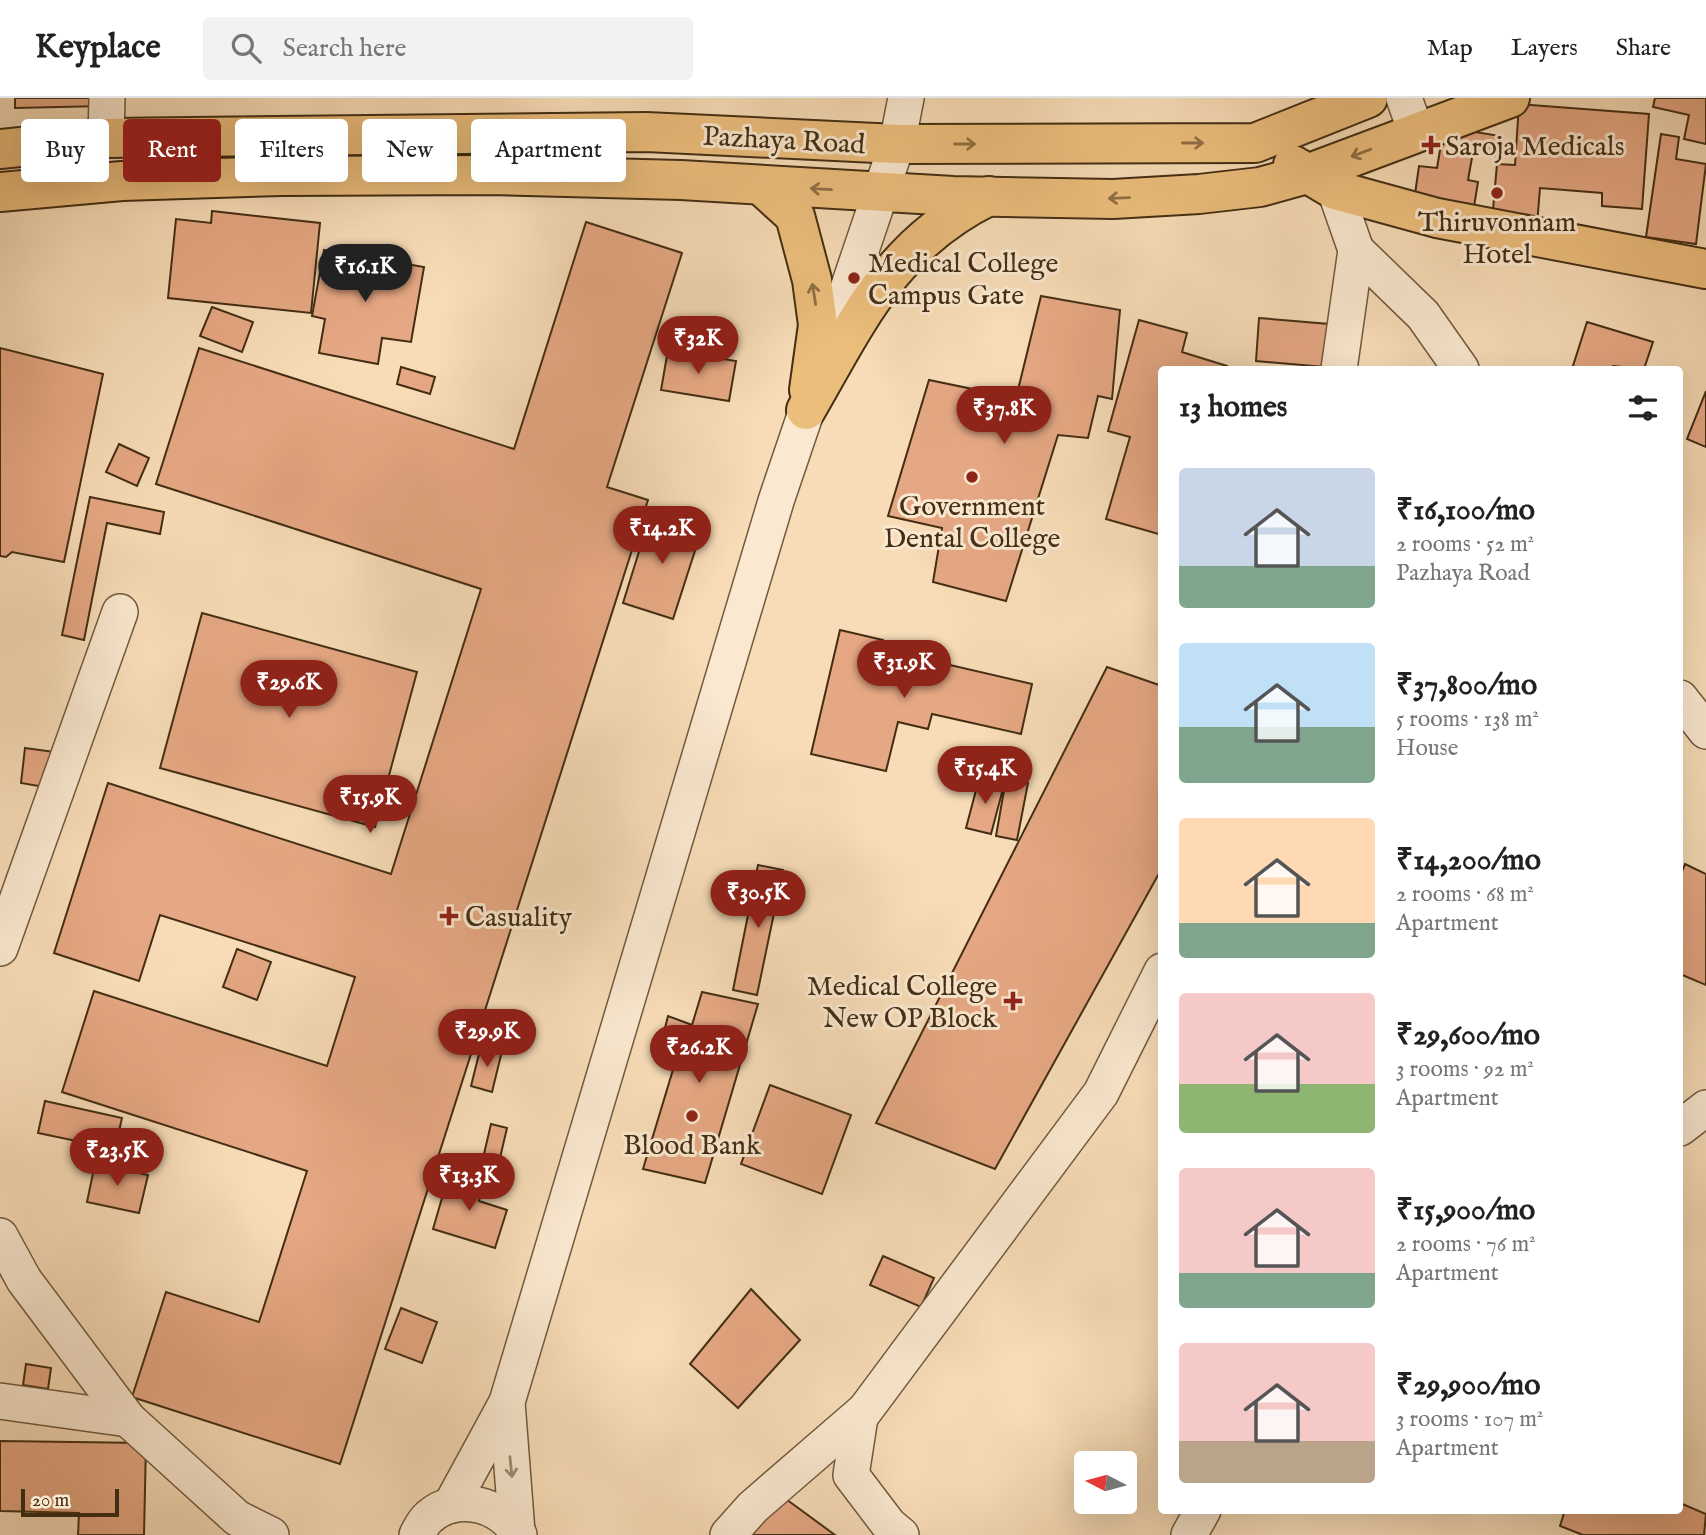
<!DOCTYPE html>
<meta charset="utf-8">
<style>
body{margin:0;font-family:"IM FELL English",serif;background:#f2f2f2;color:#222;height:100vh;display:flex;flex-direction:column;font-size:26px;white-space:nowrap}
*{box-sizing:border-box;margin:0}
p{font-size:23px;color:#767676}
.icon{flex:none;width:38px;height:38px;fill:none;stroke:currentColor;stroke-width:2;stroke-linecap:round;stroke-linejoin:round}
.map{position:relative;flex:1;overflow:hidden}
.sheet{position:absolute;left:1158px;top:268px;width:525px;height:1148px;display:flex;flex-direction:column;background:#fff;border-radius:7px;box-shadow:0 7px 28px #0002}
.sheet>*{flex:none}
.top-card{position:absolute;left:21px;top:21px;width:665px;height:63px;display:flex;gap:14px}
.needle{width:46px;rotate:276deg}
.controls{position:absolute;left:1074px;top:1353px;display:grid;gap:14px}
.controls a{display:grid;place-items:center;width:63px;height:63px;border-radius:7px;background:#fff;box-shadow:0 7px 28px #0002;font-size:35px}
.scale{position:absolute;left:21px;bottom:18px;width:98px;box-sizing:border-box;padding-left:7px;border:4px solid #432e14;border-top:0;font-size:19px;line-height:24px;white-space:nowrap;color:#432e14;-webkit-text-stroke:5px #fae8d0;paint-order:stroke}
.price{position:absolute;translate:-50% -60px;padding:0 16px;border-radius:24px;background:#8f2418;color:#fff;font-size:23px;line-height:46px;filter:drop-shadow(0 2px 4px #0008)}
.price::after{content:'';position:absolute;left:50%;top:42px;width:21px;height:16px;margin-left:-10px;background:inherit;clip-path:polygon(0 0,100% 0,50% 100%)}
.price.selected{background:#222;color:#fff}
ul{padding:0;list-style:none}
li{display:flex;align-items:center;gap:21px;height:175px;padding:0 21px}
li span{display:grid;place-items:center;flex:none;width:196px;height:140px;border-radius:7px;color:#555}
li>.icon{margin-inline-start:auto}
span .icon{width:84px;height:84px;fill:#fffc;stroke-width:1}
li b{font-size:30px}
h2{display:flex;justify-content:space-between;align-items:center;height:84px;padding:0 21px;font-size:30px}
.tag{padding:0 24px;border-radius:7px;background:#fff;box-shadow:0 7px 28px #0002;font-size:24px;line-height:63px}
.tag.selected{background:#8f2418;color:#fff}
header{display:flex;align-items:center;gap:42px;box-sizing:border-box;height:98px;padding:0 35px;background:#fff;border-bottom:2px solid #e0e0e0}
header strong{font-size:33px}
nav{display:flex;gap:38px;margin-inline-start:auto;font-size:24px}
.search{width:490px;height:63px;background:#f2f2f2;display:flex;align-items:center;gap:18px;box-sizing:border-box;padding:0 24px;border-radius:7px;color:#767676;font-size:26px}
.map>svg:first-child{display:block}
.building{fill:#e6a884;stroke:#432e14;stroke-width:2}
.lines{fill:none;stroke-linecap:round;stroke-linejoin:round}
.minor-casing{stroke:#705a3d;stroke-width:38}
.major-casing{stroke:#432e14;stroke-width:42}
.minor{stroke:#fae8d0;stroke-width:35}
.major{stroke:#ecbe7c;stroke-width:38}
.oneway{stroke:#8f6f43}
.oneway2{stroke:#9e8b72}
.poi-dot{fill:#8f2418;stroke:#fae8d0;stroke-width:2.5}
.labels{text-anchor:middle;stroke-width:6;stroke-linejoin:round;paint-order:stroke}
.street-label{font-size:28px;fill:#432e14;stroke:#fae8d0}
.poi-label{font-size:28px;fill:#432e14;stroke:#fae8d0;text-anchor:start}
</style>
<header>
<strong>Keyplace</strong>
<div class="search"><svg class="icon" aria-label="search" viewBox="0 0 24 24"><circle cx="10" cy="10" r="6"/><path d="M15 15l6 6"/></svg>Search here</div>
<nav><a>Map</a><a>Layers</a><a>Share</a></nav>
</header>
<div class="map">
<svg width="1706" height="1437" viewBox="0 0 1706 1437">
<rect width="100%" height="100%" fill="#f7dcb7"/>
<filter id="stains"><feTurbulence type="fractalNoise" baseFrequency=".00286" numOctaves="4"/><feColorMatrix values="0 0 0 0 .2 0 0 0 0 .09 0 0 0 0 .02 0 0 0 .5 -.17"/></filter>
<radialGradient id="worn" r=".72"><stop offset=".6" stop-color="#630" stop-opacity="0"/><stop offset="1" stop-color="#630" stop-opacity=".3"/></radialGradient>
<g class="building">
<polygon points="15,0 102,0 103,8 15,10"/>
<polygon points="1655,0 1706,0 1706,46 1684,41 1689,17 1653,9"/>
<polygon points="1519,6 1649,16 1642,111 1602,108 1602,95 1540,90 1537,127 1492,123 1497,66 1515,67"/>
<polygon points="1444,29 1500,38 1497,58 1473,54 1468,82 1478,84 1472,121 1415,96 1419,68 1437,70"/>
<polygon points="1661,36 1679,39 1676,61 1706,66 1696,146 1646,139"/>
<polygon points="212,113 320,125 311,215 168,200 176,121 211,125"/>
<polygon points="586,124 682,155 607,389 648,402 340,1366 132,1299 166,1194 259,1224 307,1073 62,994 94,893 327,968 355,879 160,817 139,883 54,855 108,685 391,776 481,491 156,386 199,250 514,351"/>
<polygon points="324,152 424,169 411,244 382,240 378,266 319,255 325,221 312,218"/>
<polygon points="1041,198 1120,212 1112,301 1098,298 1088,340 1058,337 1006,503 933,484 942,430 888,418 929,282 1016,300"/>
<polygon points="212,209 253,224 242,254 200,238"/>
<polygon points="1259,220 1329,226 1325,269 1256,263"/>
<polygon points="1139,222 1187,235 1182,254 1227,268 1226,271 1162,271 1162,437 1106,421 1130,339 1108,333"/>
<polygon points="1587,224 1653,244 1644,271 1613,268 1612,271 1572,271"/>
<polygon points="0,250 103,276 64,464 12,454 6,459 0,458"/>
<polygon points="668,252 736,263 729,303 661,292"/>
<polygon points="401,269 435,279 430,296 397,286"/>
<polygon points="1706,293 1706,349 1687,341"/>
<polygon points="119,346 149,360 137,388 106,374"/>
<polygon points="90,399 164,414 160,436 107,425 84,542 62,537"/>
<polygon points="651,415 702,431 673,521 623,505"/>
<polygon points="202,515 417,574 375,729 160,670"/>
<polygon points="840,532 883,542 881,551 1032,586 1021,636 932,616 928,631 898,624 886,673 811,656"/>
<polygon points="1107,569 1162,588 1162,770 995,1071 876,1025"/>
<polygon points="25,650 69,656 36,715 39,688 21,685"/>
<polygon points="979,681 1004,687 991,736 966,730"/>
<polygon points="1006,681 1028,685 1017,742 996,738"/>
<polygon points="1685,766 1706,776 1706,887 1680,876 1680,779"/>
<polygon points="758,767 783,772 757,897 733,892"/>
<polygon points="237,851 271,864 257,902 223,889"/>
<polygon points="702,894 758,906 705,1085 643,1071 675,965 658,958 668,918 692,927"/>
<polygon points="481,948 502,953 492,994 471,988"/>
<polygon points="770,987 851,1017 822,1096 741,1066"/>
<polygon points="45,1003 122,1020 115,1051 38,1035"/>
<polygon points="491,1026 507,1030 496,1077 480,1073"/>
<polygon points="95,1066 148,1077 139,1115 87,1104"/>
<polygon points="449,1076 484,1086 479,1103 507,1112 495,1150 433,1131"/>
<polygon points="883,1158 934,1180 921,1209 870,1187"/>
<polygon points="751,1191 800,1242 738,1310 690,1266"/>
<polygon points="401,1210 437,1224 422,1265 385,1251"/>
<polygon points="26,1266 51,1270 48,1291 23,1287"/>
<polygon points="0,1343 146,1345 144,1437 78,1437 79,1415 0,1413"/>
<polygon points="775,1393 835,1437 743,1437"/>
<polygon points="1680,1405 1706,1416 1704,1437 1583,1437 1560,1428 1565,1412 1680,1412"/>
</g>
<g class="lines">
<g class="minor-casing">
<g id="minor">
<polyline points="1404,0 1416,34"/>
<polyline points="106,40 107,0"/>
<polyline points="1335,92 1356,152 1339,271"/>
<polyline points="1356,152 1423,217 1461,271"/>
<polyline points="1680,600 1706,633"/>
<polyline points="0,850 120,514"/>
<polyline points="1680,1030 1706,1010"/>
<polyline points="0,1138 24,1182 128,1321 237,1420 271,1437"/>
<polyline points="0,1303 128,1321"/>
<polyline points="507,1304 517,1434"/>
<polyline points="451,1407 507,1304 776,403 897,46 906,0"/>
<path d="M417,1437c3,-6 7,-14 12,-18 28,-25 73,-13 90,18"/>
<polyline points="728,1437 753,1409 864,1313"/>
<polyline points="901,1437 889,1427 851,1377 860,1319 1101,995 1162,873"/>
<polyline points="1189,1437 1203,1412"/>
</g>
</g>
<g class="major-casing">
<g id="major">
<polyline points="0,51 106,40 646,34 897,46 1255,45 1368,0"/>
<polyline points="1293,67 1335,92 1437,120 1706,171"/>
<polyline points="762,88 795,118 812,182 818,227 809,292"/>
<polyline points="0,94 122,83 281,78 489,77 681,82 953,98 1113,101 1199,96 1260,89 1307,76 1510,0"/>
<path d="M806,312c52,-90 85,-166 183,-214"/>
</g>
</g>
<use href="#minor" class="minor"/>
<use href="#major" class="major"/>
</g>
<defs><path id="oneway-shaft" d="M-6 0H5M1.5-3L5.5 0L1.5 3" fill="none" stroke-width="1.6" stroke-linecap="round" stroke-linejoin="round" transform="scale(1.75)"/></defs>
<g class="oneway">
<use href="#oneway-shaft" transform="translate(1193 45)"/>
<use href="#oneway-shaft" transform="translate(965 46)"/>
<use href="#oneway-shaft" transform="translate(1361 55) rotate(159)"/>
<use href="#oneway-shaft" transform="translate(821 91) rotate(-177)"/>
<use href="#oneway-shaft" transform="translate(1119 100) rotate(178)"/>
<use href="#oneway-shaft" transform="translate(814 196) rotate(-99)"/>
</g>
<use class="oneway2" href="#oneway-shaft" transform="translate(511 1369) rotate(84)"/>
<g class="poi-dot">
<path d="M1427.5 36.5h7v7h7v7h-7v7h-7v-7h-7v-7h7z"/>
<circle cx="1497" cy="95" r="7"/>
<circle cx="854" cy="180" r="7"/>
<circle cx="972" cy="379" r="7"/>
<path d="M445.5 807.5h7v7h7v7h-7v7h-7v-7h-7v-7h7z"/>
<path d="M1009.5 892.5h7v7h7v7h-7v7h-7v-7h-7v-7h7z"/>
<circle cx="692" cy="1018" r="7"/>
</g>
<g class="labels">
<g class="street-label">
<text transform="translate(784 41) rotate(3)" y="10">Pazhaya Road</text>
</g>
<g class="poi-label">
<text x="1445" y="57">Saroja Medicals</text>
<text x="1497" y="133" text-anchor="middle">Thiruvonnam<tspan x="1497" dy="32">Hotel</tspan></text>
<text x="868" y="174">Medical College<tspan x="868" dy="32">Campus Gate</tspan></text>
<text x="972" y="417" text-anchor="middle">Government<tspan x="972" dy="32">Dental College</tspan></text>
<text x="465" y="828">Casuality</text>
<text x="997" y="897" text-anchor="end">Medical College<tspan x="997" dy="32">New OP Block</tspan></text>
<text x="692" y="1056" text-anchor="middle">Blood Bank</text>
</g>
</g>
<rect width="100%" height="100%" filter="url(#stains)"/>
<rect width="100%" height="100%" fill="url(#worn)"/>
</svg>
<div class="controls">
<a><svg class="needle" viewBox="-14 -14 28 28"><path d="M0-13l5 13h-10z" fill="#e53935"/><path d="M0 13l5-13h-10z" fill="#767676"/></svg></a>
</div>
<div class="scale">20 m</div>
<b class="price selected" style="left:365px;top:206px">₹16.1K</b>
<b class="price" style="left:698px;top:278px">₹32K</b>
<b class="price" style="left:1004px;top:348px">₹37.8K</b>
<b class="price" style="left:662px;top:468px">₹14.2K</b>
<b class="price" style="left:904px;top:602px">₹31.9K</b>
<b class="price" style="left:289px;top:622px">₹29.6K</b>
<b class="price" style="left:985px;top:708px">₹15.4K</b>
<b class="price" style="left:370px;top:737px">₹15.9K</b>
<b class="price" style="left:758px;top:832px">₹30.5K</b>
<b class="price" style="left:487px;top:971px">₹29.9K</b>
<b class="price" style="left:699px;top:987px">₹26.2K</b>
<b class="price" style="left:117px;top:1090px">₹23.5K</b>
<b class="price" style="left:469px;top:1115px">₹13.3K</b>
<div class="top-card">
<a class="tag">Buy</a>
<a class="tag selected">Rent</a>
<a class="tag">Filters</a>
<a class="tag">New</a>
<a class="tag">Apartment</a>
</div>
<section class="sheet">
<h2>13 homes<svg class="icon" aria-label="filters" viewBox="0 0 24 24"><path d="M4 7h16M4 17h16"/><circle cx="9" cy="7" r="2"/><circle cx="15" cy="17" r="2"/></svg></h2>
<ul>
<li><span style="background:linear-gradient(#c9d6e8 70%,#7fa58c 0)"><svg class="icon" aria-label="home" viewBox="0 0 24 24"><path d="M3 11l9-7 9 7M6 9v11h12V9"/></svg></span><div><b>₹16,100/mo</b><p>2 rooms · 52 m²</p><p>Pazhaya Road</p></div></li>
<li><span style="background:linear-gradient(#bfe0f5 60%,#7fa58c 0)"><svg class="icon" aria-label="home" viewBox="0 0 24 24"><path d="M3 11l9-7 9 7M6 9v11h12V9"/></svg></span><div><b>₹37,800/mo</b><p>5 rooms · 138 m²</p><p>House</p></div></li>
<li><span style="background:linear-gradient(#ffd9b3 75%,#7fa58c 0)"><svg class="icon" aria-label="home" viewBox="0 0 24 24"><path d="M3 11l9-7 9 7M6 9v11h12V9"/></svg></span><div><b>₹14,200/mo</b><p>2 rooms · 68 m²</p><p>Apartment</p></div></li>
<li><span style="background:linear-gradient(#f6c9c9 65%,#8fb573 0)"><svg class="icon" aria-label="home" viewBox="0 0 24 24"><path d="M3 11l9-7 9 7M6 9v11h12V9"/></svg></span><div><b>₹29,600/mo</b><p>3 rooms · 92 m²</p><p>Apartment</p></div></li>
<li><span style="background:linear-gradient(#f6c9c9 75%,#7fa58c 0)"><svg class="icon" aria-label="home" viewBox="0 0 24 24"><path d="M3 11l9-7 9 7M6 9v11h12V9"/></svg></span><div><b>₹15,900/mo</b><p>2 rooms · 76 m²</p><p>Apartment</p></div></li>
<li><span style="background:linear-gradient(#f6c9c9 70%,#b9a48a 0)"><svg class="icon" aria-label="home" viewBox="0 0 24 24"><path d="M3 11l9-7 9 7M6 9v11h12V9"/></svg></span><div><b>₹29,900/mo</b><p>3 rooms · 107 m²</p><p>Apartment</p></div></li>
</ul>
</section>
</div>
